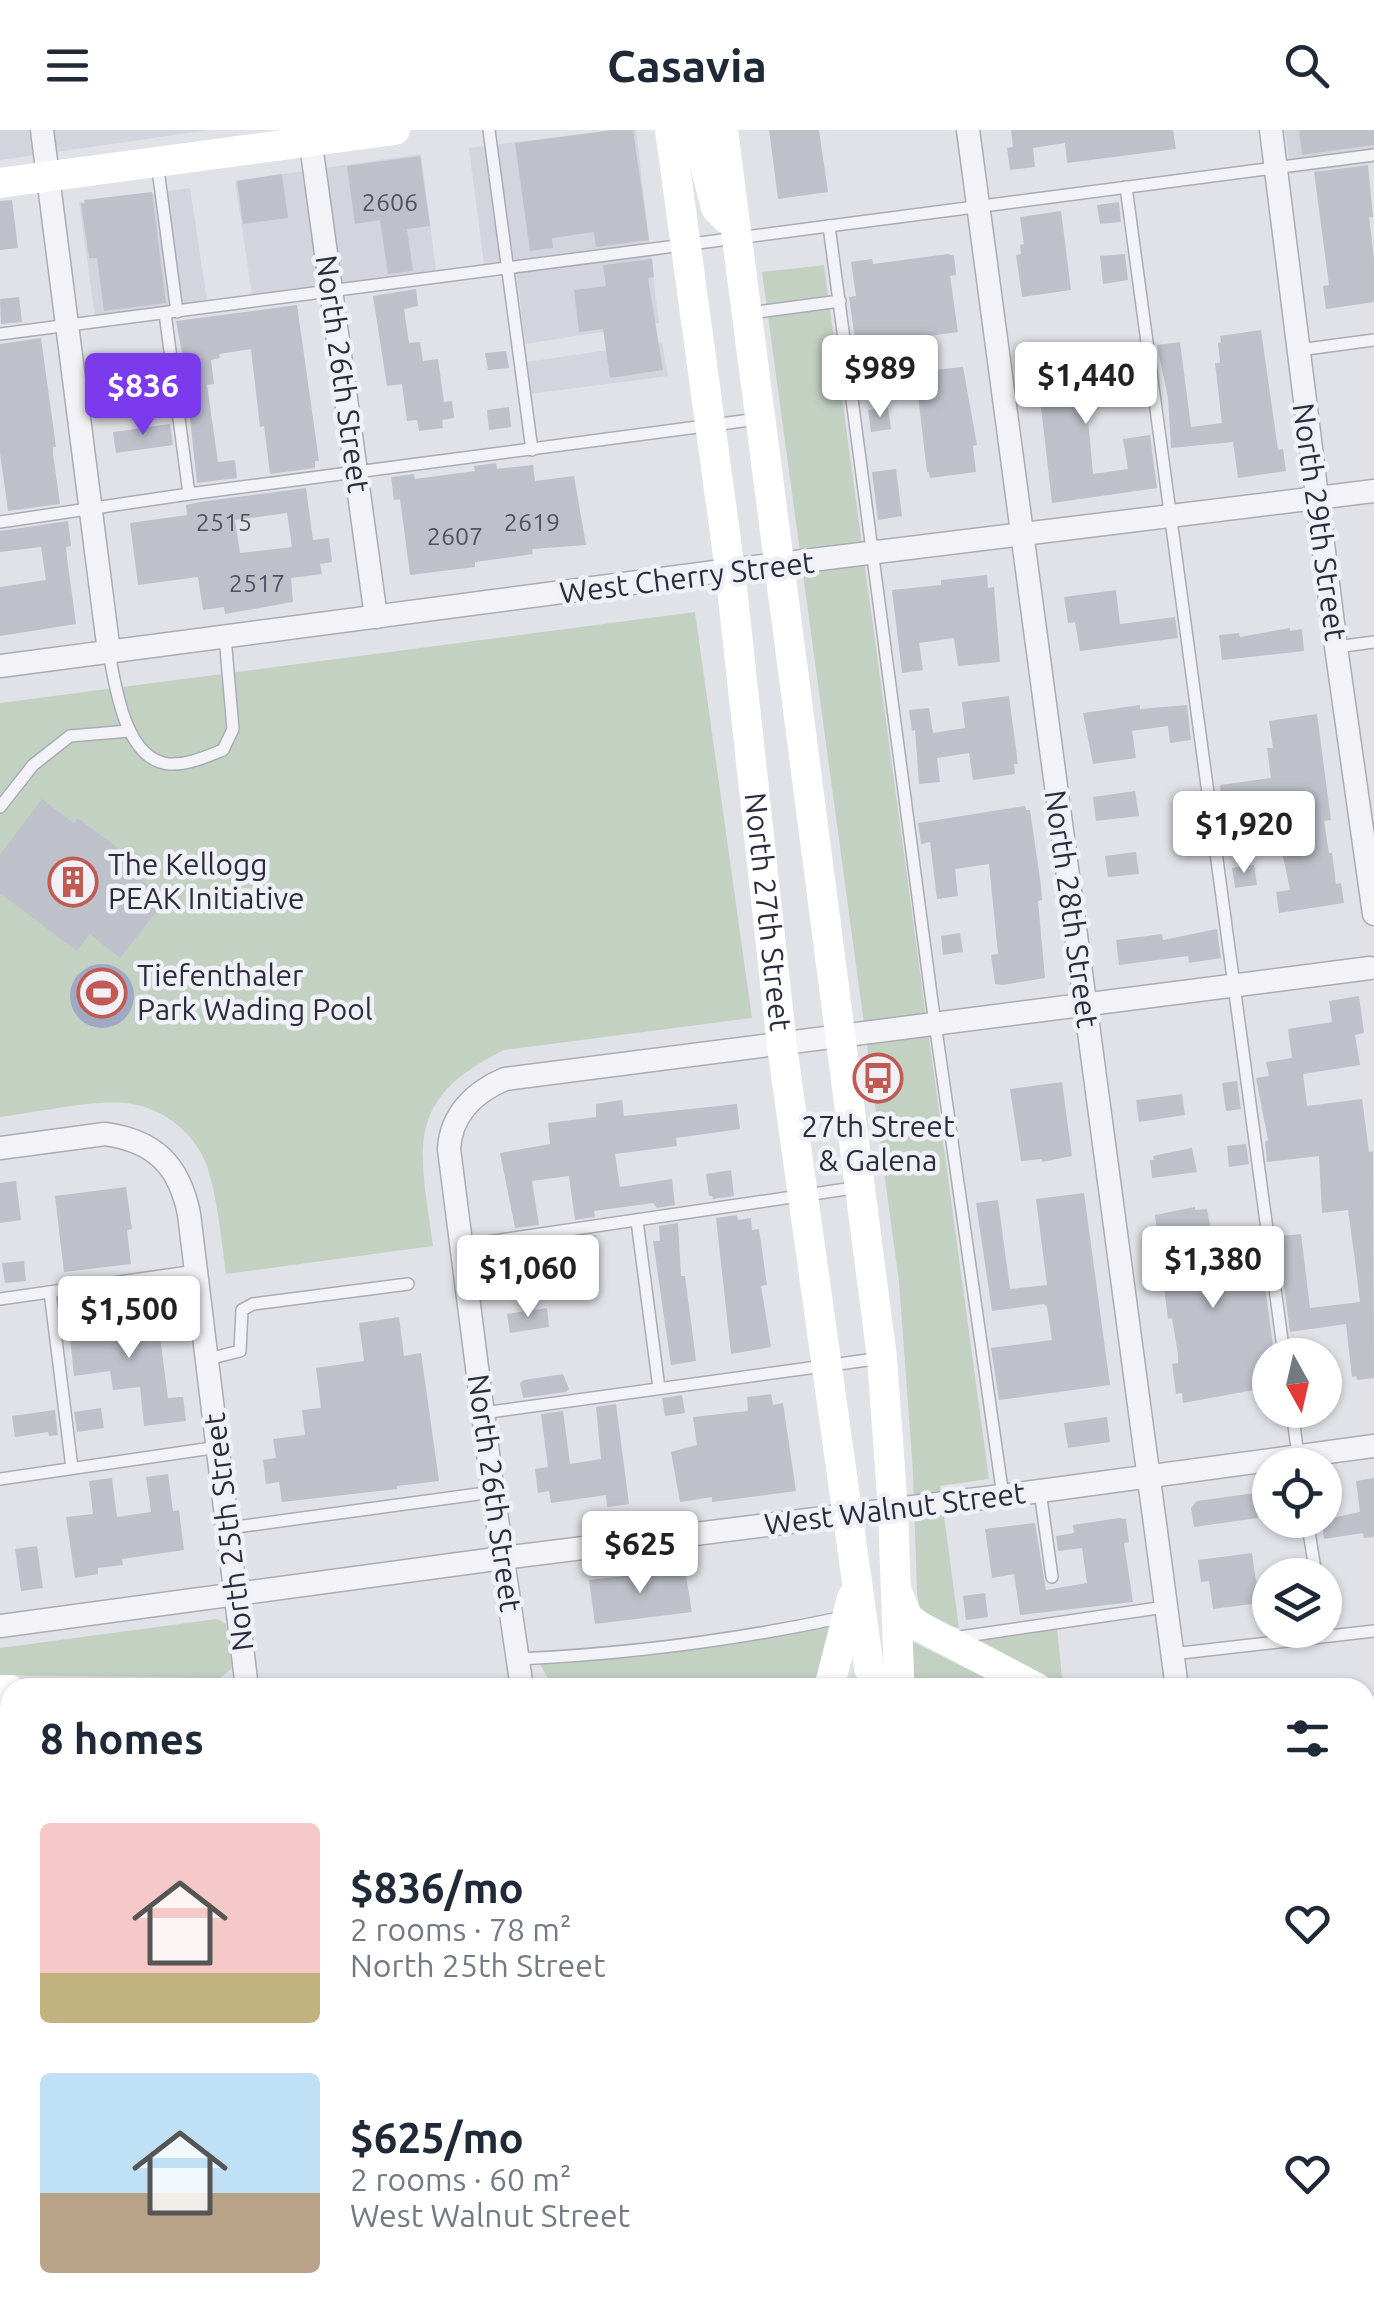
<!DOCTYPE html>
<meta charset="utf-8">
<style>
body{margin:0;font-family:Ubuntu,sans-serif;background:#f2f2f3;color:#1f2937;height:100vh;display:flex;flex-direction:column;font-size:38px;white-space:nowrap}
*{box-sizing:border-box;margin:0}
p{font-size:32px;color:#747a83}
.icon{flex:none;width:55px;height:55px;fill:none;stroke:currentColor;stroke-width:2;stroke-linecap:round;stroke-linejoin:round}
.map{position:relative;flex:1;overflow:hidden}
.drawer{position:absolute;left:0px;top:1548px;width:1375px;height:642px;display:flex;flex-direction:column;background:#fff;border-radius:30px 30px 0 0;box-shadow:0 2px 8px #0004}
.drawer>*{flex:none}
.needle{width:65px;rotate:172deg}
.controls{position:absolute;left:1252px;top:1208px;display:grid;gap:20px}
.controls a{display:grid;place-items:center;width:90px;height:90px;border-radius:50%;background:#fff;box-shadow:0 2px 8px #0004;font-size:50px}
.price{position:absolute;translate:-50% -85px;padding:0 22px;border-radius:10px;background:#fff;color:#222;font-size:32px;line-height:65px;filter:drop-shadow(0 2px 5px #0008)}
.price::after{content:'';position:absolute;left:50%;top:60px;width:30px;height:22px;margin-left:-15px;background:inherit;clip-path:polygon(0 0,100% 0,50% 100%)}
.price.selected{background:#7c3aed;color:#fff}
ul{padding:0;list-style:none}
li{display:flex;align-items:center;gap:30px;height:250px;padding:0 40px}
li span{display:grid;place-items:center;flex:none;width:280px;height:200px;border-radius:10px;color:#555}
li>.icon{margin-inline-start:auto}
span .icon{width:120px;height:120px;fill:#fffc;stroke-width:1}
li b{font-size:42px}
h2{display:flex;justify-content:space-between;align-items:center;height:120px;padding:0 40px;font-size:42px}
header{display:flex;justify-content:space-between;align-items:center;height:130px;padding:0 40px;background:#fff;font-size:45px;font-weight:700}
.map>svg:first-child{display:block}
.built{fill:#d3d4dd}
.green{fill:#c3d1c3}
.water{fill:#9fa9c4}
.building{fill:#bec0ca;fill-rule:evenodd}
.lines{fill:none;stroke-linecap:round;stroke-linejoin:round}
.lane-casing{stroke:#aaacb5;stroke-width:14}
.street-casing{stroke:#aaacb5;stroke-width:25}
.lane{stroke:#f3f3f7;stroke-width:11}
.street{stroke:#f3f3f7;stroke-width:22}
.secondary{stroke:#fff;stroke-width:30}
.labels{text-anchor:middle;stroke-width:9;stroke-linejoin:round;paint-order:stroke}
.number-label{font-size:25px;fill:#505261}
.street-label{font-size:30px;fill:#2b2d3e;stroke:#f0f1f6}
.poi-label{font-size:30px;fill:#2b2d3e;stroke:#f0f1f6;text-anchor:start}
</style>
<header><svg class="icon" aria-label="menu" viewBox="0 0 24 24"><path d="M4 6h16M4 12h16M4 18h16"/></svg>Casavia<svg class="icon" aria-label="search" viewBox="0 0 24 24"><circle cx="10" cy="10" r="6"/><path d="M15 15l6 6"/></svg></header>
<div class="map">
<svg width="1374" height="2188" viewBox="0 0 1374 2188">
<rect width="100%" height="100%" fill="#e1e2e8"/>
<g class="built">
<polygon points="0,0 209,0 0,30"/>
<polygon points="612,0 636,0 659,193 525,214 515,130 484,134 469,18"/>
<polygon points="1285,0 1374,0 1374,33 1291,44"/>
<polygon points="421,24 436,140 252,165 235,51"/>
<polygon points="190,58 207,171 95,186 79,72"/>
<polygon points="662,212 668,246 530,264 527,232"/>
</g>
<g class="green">
<polygon points="824,135 989,1349 940,1356 959,1498 946,1496 920,1481 917,1463 913,1342 899,1152 762,142"/>
<path d="M695,482l57,406 -248,32c-102,50 -84,99 -71,196l-207,28c-5,-36 -8,-73 -19,-108 -11,-31 -42,-57 -75,-62 -34,-6 -96,9 -132,13v-414z"/>
<polygon points="217,1489 226,1494 232,1533 231,1539 220,1548 0,1545 0,1518"/>
<polygon points="820,1496 831,1498 819,1549 801,1557 567,1555 550,1552 540,1534 670,1521"/>
<polygon points="1057,1498 1063,1557 1049,1556 976,1509"/>
<polygon points="913,1512 1002,1556 1002,1557 921,1557 914,1552"/>
</g>
<circle class="water" cx="102" cy="866" r="32"/>
<g class="building">
<polygon points="614,0 633,0 649,110 596,117 594,102 552,108 553,118 530,121 515,13"/>
<polygon points="769,0 819,0 828,62 778,69"/>
<polygon points="1011,0 1173,0 1176,19 1067,33 1065,13 1033,18 1035,37 1010,40 1007,18 1013,17"/>
<polygon points="1299,0 1374,0 1374,15 1302,25"/>
<polygon points="420,26 430,96 407,99 413,141 388,144 380,90 355,94 347,36"/>
<polygon points="1368,35 1373,87 1369,87 1374,129 1374,172 1326,179 1323,156 1329,155 1314,42"/>
<polygon points="282,44 288,88 243,94 237,51"/>
<polygon points="152,62 166,173 104,181 97,128 89,128 81,74 85,73 84,70"/>
<polygon points="12,70 18,118 0,120 0,71"/>
<polygon points="1119,72 1121,92 1100,94 1097,75"/>
<polygon points="1061,81 1071,160 1022,167 1016,125 1021,124 1020,115 1024,114 1020,87"/>
<polygon points="948,124 954,126 956,145 950,146 958,202 856,216 849,167 856,166 851,132 872,129 873,134"/>
<polygon points="1125,124 1128,150 1103,154 1100,126"/>
<polygon points="652,129 654,147 648,148 663,240 610,248 603,199 579,202 574,160 606,156 603,135"/>
<polygon points="416,159 418,176 404,179 409,213 420,212 423,231 438,229 444,272 452,271 454,288 442,290 443,298 419,301 417,290 407,291 402,254 387,256 373,166"/>
<polygon points="19,167 22,192 1,194 0,169"/>
<polygon points="297,175 319,331 315,331 315,338 270,344 264,296 260,297 251,219 219,224 220,228 211,230 214,254 207,255 218,332 235,330 237,348 197,353 184,233 176,191"/>
<polygon points="1261,200 1278,320 1283,319 1286,341 1238,348 1233,312 1171,318 1168,268 1157,215 1180,212 1191,297 1222,293 1215,233 1220,233 1218,213 1221,212 1220,206"/>
<polygon points="41,208 56,317 53,317 53,324 60,374 8,381 0,323 0,214"/>
<polygon points="1138,215 1141,236 1084,245 1093,344 1128,339 1123,309 1150,305 1157,358 1052,373 1035,225"/>
<polygon points="506,221 509,238 488,240 485,223"/>
<polygon points="963,237 977,315 973,316 976,342 930,348 929,342 927,342 916,248 922,247 922,241"/>
<polygon points="509,277 511,297 489,300 487,280"/>
<polygon points="888,277 891,299 871,302 868,280"/>
<polygon points="170,294 173,315 116,323 113,302"/>
<polygon points="496,333 497,339 533,335 535,351 574,346 586,415 532,419 533,424 475,432 475,437 410,445 400,369 394,370 391,347 414,344 415,349 475,341 474,336"/>
<polygon points="896,339 902,386 878,390 872,342"/>
<path d="M306,358l7,52 16,-2 3,24 -12,2 2,10 -31,4 2,24 -68,12 -1,-7 -21,3 -5,-33 -60,8 -8,-62 57,-8 -1,-10 13,-3zM287,383l5,34 -52,6 -5,-33z"/>
<polygon points="68,391 71,416 66,417 67,428 76,494 0,506 0,457 46,450 41,417 0,422 0,401"/>
<polygon points="987,445 988,458 994,457 1000,532 958,536 954,508 919,513 923,540 902,543 892,460 941,455 941,450"/>
<polygon points="1116,460 1120,494 1175,487 1178,508 1080,521 1075,492 1068,493 1064,467"/>
<polygon points="1290,498 1290,501 1302,499 1304,521 1222,530 1219,505 1239,503 1240,507"/>
<polygon points="1009,566 1018,634 1014,634 1015,644 973,650 969,623 937,628 940,652 919,654 915,600 912,601 909,580 929,578 933,603 965,598 962,572"/>
<polygon points="1140,575 1140,579 1187,575 1191,610 1170,613 1168,596 1132,601 1136,628 1093,634 1083,583"/>
<polygon points="1317,584 1331,690 1324,691 1329,723 1332,723 1336,754 1341,753 1344,773 1279,783 1276,762 1290,760 1271,669 1222,675 1220,655 1271,648 1267,618 1273,618 1269,591"/>
<polygon points="1135,661 1139,686 1096,691 1093,667"/>
<polygon points="42,669 74,693 78,688 138,733 131,741 166,769 120,828 90,804 77,821 0,763 0,725"/>
<polygon points="1025,676 1026,680 1030,680 1041,756 1042,770 1038,771 1045,848 1003,855 995,854 991,825 998,824 989,734 955,739 958,766 937,769 930,712 921,714 918,693"/>
<polygon points="1200,678 1204,705 1183,708 1179,681"/>
<polygon points="1136,722 1139,744 1108,747 1105,726"/>
<polygon points="1254,735 1257,755 1235,758 1232,738"/>
<polygon points="1217,799 1221,828 1189,833 1188,826 1119,835 1116,810 1162,804 1163,810"/>
<polygon points="960,803 963,822 943,825 941,806"/>
<polygon points="1359,866 1364,903 1355,905 1360,935 1303,944 1307,976 1362,969 1369,1022 1373,1021 1374,1248 1357,1250 1356,1246 1352,1247 1346,1194 1290,1202 1280,1125 1283,1124 1281,1106 1301,1104 1310,1178 1360,1172 1355,1131 1348,1080 1322,1083 1319,1026 1267,1032 1265,1012 1268,1010 1256,948 1269,946 1266,932 1292,928 1288,899 1332,892 1329,871"/>
<polygon points="1237,951 1241,979 1226,981 1222,953"/>
<polygon points="1062,952 1072,1026 1042,1032 1042,1029 1021,1031 1010,959"/>
<polygon points="1182,964 1185,985 1139,992 1136,970"/>
<polygon points="622,970 624,986 737,974 740,999 676,1008 677,1016 615,1024 620,1057 672,1049 675,1075 657,1078 653,1073 594,1081 595,1087 575,1090 569,1046 532,1051 539,1095 515,1098 500,1023 550,1014 548,993 596,987 596,974"/>
<polygon points="1246,1014 1249,1034 1229,1037 1227,1016"/>
<polygon points="1192,1018 1197,1042 1152,1048 1150,1030 1154,1030 1153,1026"/>
<polygon points="731,1040 734,1066 713,1069 712,1066 709,1066 706,1044"/>
<polygon points="16,1051 21,1090 0,1093 0,1053"/>
<polygon points="126,1057 132,1099 127,1100 131,1134 64,1142 55,1066"/>
<polygon points="1084,1063 1110,1255 999,1270 991,1218 1052,1210 1047,1177 1044,1174 992,1181 976,1073 998,1070 1010,1159 1047,1155 1036,1069"/>
<polygon points="1195,1077 1195,1080 1207,1079 1217,1132 1261,1127 1274,1223 1270,1223 1270,1257 1183,1273 1182,1263 1176,1264 1172,1234 1178,1233 1178,1224 1172,1188 1168,1189 1155,1085"/>
<polygon points="737,1085 738,1090 751,1088 752,1100 759,1099 767,1155 761,1156 771,1217 731,1224 716,1088"/>
<polygon points="678,1093 681,1146 685,1146 696,1231 671,1235 653,1111 660,1111 659,1096"/>
<polygon points="596,1105 598,1125 576,1127 574,1109"/>
<polygon points="541,1113 547,1144 522,1147 518,1117"/>
<polygon points="24,1131 26,1151 5,1153 2,1133"/>
<polygon points="547,1178 549,1197 510,1203 507,1184"/>
<polygon points="166,1181 169,1206 160,1207 168,1268 183,1267 186,1291 144,1296 140,1257 113,1260 110,1241 74,1246 68,1188 91,1186 92,1195 136,1190 136,1185"/>
<polygon points="399,1187 404,1226 421,1223 439,1351 397,1356 397,1359 282,1372 279,1352 266,1354 263,1330 276,1328 273,1309 305,1305 302,1280 321,1278 316,1238 364,1231 359,1193"/>
<polygon points="563,1244 569,1259 566,1262 523,1268 520,1253 524,1250"/>
<polygon points="771,1264 773,1275 783,1273 796,1361 712,1372 712,1367 680,1372 671,1322 697,1315 693,1287 748,1281 747,1267"/>
<polygon points="682,1265 685,1283 665,1286 662,1268"/>
<polygon points="616,1274 629,1374 607,1377 606,1365 551,1373 549,1361 538,1363 535,1339 548,1337 541,1284 563,1281 570,1334 601,1329 596,1277"/>
<polygon points="101,1278 104,1298 77,1302 74,1282"/>
<polygon points="55,1280 58,1305 49,1306 48,1302 15,1307 12,1286"/>
<polygon points="1107,1287 1110,1312 1068,1318 1064,1293"/>
<polygon points="168,1344 173,1381 179,1380 184,1420 122,1429 123,1435 98,1438 98,1444 75,1448 66,1387 93,1384 89,1351 112,1348 117,1387 151,1382 146,1347"/>
<polygon points="1374,1348 1374,1407 1364,1408 1363,1403 1324,1409 1322,1390 1360,1382 1356,1351"/>
<polygon points="1255,1363 1258,1388 1194,1397 1191,1378 1197,1371"/>
<polygon points="1119,1388 1126,1389 1129,1412 1124,1413 1133,1472 1020,1485 1014,1444 992,1448 985,1399 1035,1393 1046,1460 1087,1453 1082,1418 1058,1421 1056,1406 1074,1403 1073,1395"/>
<polygon points="37,1416 43,1458 21,1461 15,1419"/>
<polygon points="1252,1423 1256,1451 1265,1449 1268,1472 1213,1479 1209,1451 1201,1452 1198,1430"/>
<polygon points="685,1439 692,1482 595,1494 589,1450"/>
<polygon points="985,1463 988,1487 966,1490 963,1466"/>
</g>
<g class="lines">
<g class="lane-casing">
<g id="lane">
<polyline points="489,0 532,320"/>
<polyline points="157,32 177,182"/>
<polyline points="1126,57 1284,1225"/>
<polyline points="829,96 932,872 1003,1366"/>
<polyline points="165,183 189,364 758,289"/>
<polyline points="750,183 840,171"/>
<polyline points="0,204 1374,25"/>
<polyline points="1299,220 1374,210"/>
<polyline points="0,392 189,364"/>
<polyline points="1336,517 1374,512"/>
<path d="M109,522c6,33 16,108 60,112 19,1 36,-7 54,-14l10,-21 -8,-92"/>
<polyline points="0,677 33,635 70,606 129,601"/>
<polyline points="637,1091 659,1258"/>
<polyline points="460,1116 860,1057"/>
<polyline points="50,1162 72,1338"/>
<polyline points="0,1169 196,1141"/>
<polyline points="208,1229 240,1221 242,1180 253,1174 408,1154"/>
<polyline points="1292,1280 1298,1326"/>
<polyline points="483,1283 882,1228"/>
<polyline points="0,1349 219,1317"/>
<polyline points="1040,1361 1052,1447"/>
<polyline points="1307,1390 1316,1445"/>
<polyline points="229,1398 493,1362"/>
<polyline points="953,1508 1165,1477"/>
<polyline points="1172,1524 1374,1501"/>
<path d="M518,1529c110,-5 219,-19 326,-42"/>
<polyline points="0,1775 10,1775"/>
<polyline points="1365,1802 1374,1801"/>
<polyline points="1365,1853 1374,1917"/>
<polyline points="0,2085 10,2084"/>
<polyline points="1108,2180 1109,2188"/>
</g>
</g>
<g class="street-casing">
<g id="street">
<polyline points="42,0 109,522"/>
<polyline points="309,0 376,487"/>
<polyline points="968,0 1177,1558"/>
<polyline points="1271,0 1336,517 1374,784"/>
<polyline points="0,536 730,440 1374,361"/>
<path d="M0,1018l105,-14c50,7 74,31 84,80l58,474"/>
<polyline points="0,1496 503,1428 1040,1361 1374,1316"/>
<path d="M522,1558l-29,-196 -44,-343c2,-34 25,-57 56,-70l865,-111"/>
<polyline points="1365,2055 1374,2054"/>
<polyline points="0,2107 10,2178"/>
<polyline points="327,2180 328,2188"/>
<polyline points="640,2180 641,2188"/>
<polyline points="1259,2180 1260,2188"/>
<polyline points="350,2188 411,2180"/>
</g>
</g>
<use href="#lane" class="lane"/>
<use href="#street" class="street"/>
<g class="secondary">
<path id="s1" d="M670,0l60,440 52,476 87,622 9,20"/>
<polyline points="696,0 716,78 727,89"/>
<polyline points="723,0 882,1228 893,1380 899,1547 894,1558"/>
<polyline points="0,53 395,0"/>
<polyline points="898,1464 908,1488 919,1496 1037,1558"/>
<polyline points="829,1558 852,1468"/>
<polyline points="0,1560 10,1560"/>
<polyline points="1365,1581 1374,1581"/>
<polyline points="0,1613 10,1614"/>
<polyline points="1365,1637 1374,1637"/>
<polyline points="959,2180 960,2188"/>
</g>
</g>
<defs>
<g id="building-ring" transform="scale(2.5)"><circle r="9.5" fill="#f0f1f6" stroke="#c05a53" stroke-width="1.5"/><path d="M-4-6H4V6H1V3H-1V6H-4ZM-2.5-4.3h1.7v1.8h-1.7ZM.8-4.3h1.7v1.8H.8ZM-2.5-1h1.7V.8h-1.7ZM.8-1h1.7V.8H.8Z" fill="#c05a53"/></g>
<g id="stadium-ring" transform="scale(2.5)"><circle r="9.5" fill="#f0f1f6" stroke="#c05a53" stroke-width="1.5"/><path d="M0-5a6.5 5 0 1 0 0 10a6.5 5 0 1 0 0-10ZM-3.5-1.8h7v3.6h-7Z" fill="#c05a53"/></g>
<g id="bus-ring" transform="scale(2.5)"><circle r="9.5" fill="#f0f1f6" stroke="#c05a53" stroke-width="1.5"/><path d="M-5-6H5V4H4V6H2V4H-2V6H-4V4H-5ZM-3.5-4V0h7V-4ZM-3.5 1.2v1.5H-2V1.2ZM2 1.2v1.5H3.5V1.2Z" fill="#c05a53"/></g>
</defs>
<g fill-rule="evenodd">
<use href="#building-ring" x="73" y="752"/>
<use href="#stadium-ring" x="102" y="863"/>
<use href="#bus-ring" x="878" y="948"/>
</g>
<g class="labels">
<g class="number-label">
<text x="390" y="81">2606</text>
<text x="224" y="401">2515</text>
<text x="532" y="401">2619</text>
<text x="455" y="415">2607</text>
<text x="257" y="462">2517</text>
</g>
<g class="street-label">
<text transform="translate(342 244) rotate(82)" y="10">North 26th Street</text>
<text transform="translate(1319 392) rotate(82)" y="10">North 29th Street</text>
<text transform="translate(687 448) rotate(-7)" y="10">West Cherry Street</text>
<text transform="translate(1071 779) rotate(82)" y="10">North 28th Street</text>
<text dy="10" stroke="none"><textPath href="#s1" startOffset="788">North 27th Street</textPath></text>
<text transform="translate(494 1363) rotate(82)" y="10">North 26th Street</text>
<text transform="translate(895 1379) rotate(-7)" y="10">West Walnut Street</text>
<text transform="translate(229 1402) rotate(-97)" y="10">North 25th Street</text>
</g>
<g class="poi-label">
<text x="108" y="745">The Kellogg<tspan x="108" dy="34">PEAK Initiative</tspan></text>
<text x="137" y="856">Tiefenthaler<tspan x="137" dy="34">Park Wading Pool</tspan></text>
<text x="878" y="1007" text-anchor="middle">27th Street<tspan x="878" dy="34">&amp; Galena</tspan></text>
</g>
</g>
</svg>
<div class="controls">
<a><svg class="needle" viewBox="-14 -14 28 28"><path d="M0-13l5 13h-10z" fill="#e53935"/><path d="M0 13l5-13h-10z" fill="#747a83"/></svg></a>
<a><svg class="icon" aria-label="locate" viewBox="0 0 24 24"><circle cx="12" cy="12" r="6"/><path d="M12 2v4M12 18v4M2 12h4M18 12h4"/></svg></a>
<a><svg class="icon" aria-label="layers" viewBox="0 0 24 24"><path d="M12 4l9 5-9 5-9-5zM3 14l9 5 9-5"/></svg></a>
</div>
<b class="price" style="left:880px;top:290px">$989</b>
<b class="price" style="left:1086px;top:297px">$1,440</b>
<b class="price selected" style="left:143px;top:308px">$836</b>
<b class="price" style="left:1244px;top:746px">$1,920</b>
<b class="price" style="left:1213px;top:1181px">$1,380</b>
<b class="price" style="left:528px;top:1190px">$1,060</b>
<b class="price" style="left:129px;top:1231px">$1,500</b>
<b class="price" style="left:640px;top:1466px">$625</b>
<section class="drawer">
<h2>8 homes<svg class="icon" aria-label="filters" viewBox="0 0 24 24"><path d="M4 7h16M4 17h16"/><circle cx="9" cy="7" r="2"/><circle cx="15" cy="17" r="2"/></svg></h2>
<ul>
<li><span style="background:linear-gradient(#f6c9c9 75%,#c2b280 0)"><svg class="icon" aria-label="home" viewBox="0 0 24 24"><path d="M3 11l9-7 9 7M6 9v11h12V9"/></svg></span><div><b>$836/mo</b><p>2 rooms · 78 m²</p><p>North 25th Street</p></div><svg class="icon" aria-label="heart" viewBox="0 0 24 24"><path d="M12 20l-8-8c-3-5 5-10 8-4 3-6 11-1 8 4z"/></svg></li>
<li><span style="background:linear-gradient(#bfe0f5 60%,#b9a48a 0)"><svg class="icon" aria-label="home" viewBox="0 0 24 24"><path d="M3 11l9-7 9 7M6 9v11h12V9"/></svg></span><div><b>$625/mo</b><p>2 rooms · 60 m²</p><p>West Walnut Street</p></div><svg class="icon" aria-label="heart" viewBox="0 0 24 24"><path d="M12 20l-8-8c-3-5 5-10 8-4 3-6 11-1 8 4z"/></svg></li>
</ul>
</section>
</div>
